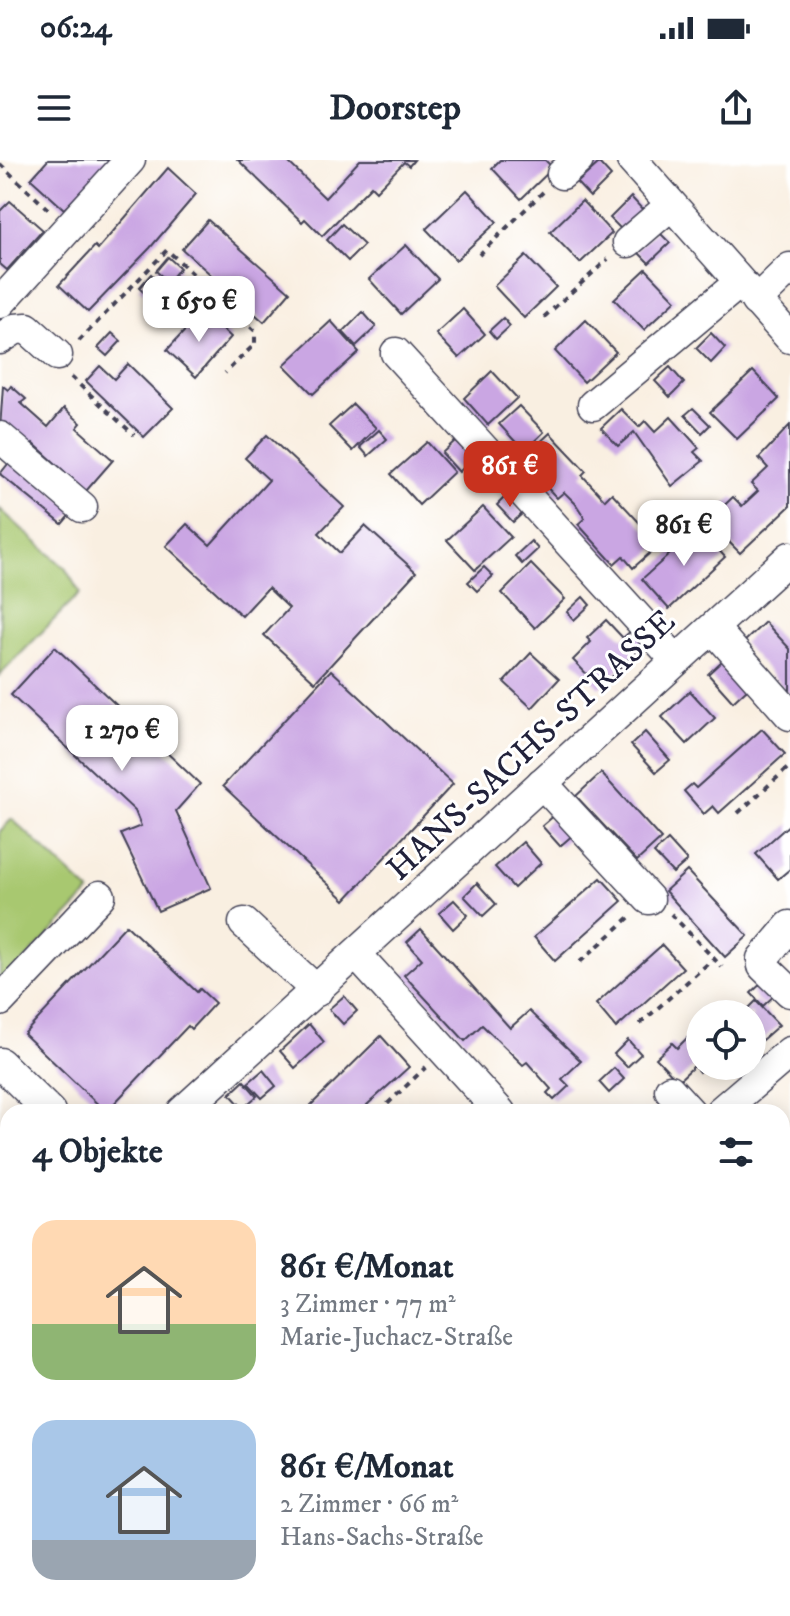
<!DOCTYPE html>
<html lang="de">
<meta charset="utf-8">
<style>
body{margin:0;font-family:"IM FELL DW Pica",serif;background:#f6f6f7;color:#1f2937;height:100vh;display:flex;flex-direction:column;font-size:30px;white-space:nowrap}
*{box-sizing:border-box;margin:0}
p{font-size:26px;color:#747a83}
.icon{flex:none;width:44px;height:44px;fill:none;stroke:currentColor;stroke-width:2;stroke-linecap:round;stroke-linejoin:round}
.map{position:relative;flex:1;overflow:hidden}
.panel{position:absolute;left:0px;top:944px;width:790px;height:512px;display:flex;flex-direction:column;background:#fff;border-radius:24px 24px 0 0;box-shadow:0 4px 20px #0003}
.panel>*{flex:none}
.buttons{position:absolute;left:686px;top:840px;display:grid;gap:16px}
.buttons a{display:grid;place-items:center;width:80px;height:80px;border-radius:50%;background:#fff;box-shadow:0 4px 20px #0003;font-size:40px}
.price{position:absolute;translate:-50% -68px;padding:0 18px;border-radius:16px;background:#fff;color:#222;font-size:26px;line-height:52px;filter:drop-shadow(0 2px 4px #0008)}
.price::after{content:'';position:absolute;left:50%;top:48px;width:24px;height:18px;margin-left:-12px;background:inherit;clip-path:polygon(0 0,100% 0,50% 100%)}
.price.on{background:#c8321e;color:#fff}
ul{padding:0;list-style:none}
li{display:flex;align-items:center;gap:24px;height:200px;padding:0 32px}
li span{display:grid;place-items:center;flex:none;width:224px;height:160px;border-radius:24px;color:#555}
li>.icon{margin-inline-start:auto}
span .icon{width:96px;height:96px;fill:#fffc;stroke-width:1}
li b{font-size:34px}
h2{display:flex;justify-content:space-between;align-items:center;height:96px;padding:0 32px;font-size:34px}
.status{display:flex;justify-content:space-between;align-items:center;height:56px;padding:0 40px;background:#fff;direction:ltr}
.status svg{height:22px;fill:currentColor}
header{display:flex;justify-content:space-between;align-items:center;height:104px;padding:0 32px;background:#fff;font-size:36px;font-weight:700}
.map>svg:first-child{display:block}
.green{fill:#a8c870;stroke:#657556;stroke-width:2}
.building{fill:#caa6e3}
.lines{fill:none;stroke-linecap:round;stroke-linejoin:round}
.minor-casing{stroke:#424154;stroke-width:33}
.path{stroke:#424154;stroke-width:4;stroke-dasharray:6 6;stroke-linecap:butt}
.minor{stroke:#fff;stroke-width:30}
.labels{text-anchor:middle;stroke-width:6;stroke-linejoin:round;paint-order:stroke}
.street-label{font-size:34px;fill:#22223b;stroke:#fff}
</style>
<div class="status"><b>06:24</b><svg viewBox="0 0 49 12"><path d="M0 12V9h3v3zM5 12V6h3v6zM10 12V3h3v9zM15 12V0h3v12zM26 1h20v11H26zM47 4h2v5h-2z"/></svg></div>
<header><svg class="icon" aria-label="menu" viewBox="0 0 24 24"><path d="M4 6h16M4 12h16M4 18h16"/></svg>Doorstep<svg class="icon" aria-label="share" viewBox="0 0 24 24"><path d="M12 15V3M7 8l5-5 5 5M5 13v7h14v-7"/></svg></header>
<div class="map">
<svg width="790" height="1456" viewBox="0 0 790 1456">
<rect width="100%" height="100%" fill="#fff"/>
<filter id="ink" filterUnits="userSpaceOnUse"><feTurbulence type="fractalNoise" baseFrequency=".0125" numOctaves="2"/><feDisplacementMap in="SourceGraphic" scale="16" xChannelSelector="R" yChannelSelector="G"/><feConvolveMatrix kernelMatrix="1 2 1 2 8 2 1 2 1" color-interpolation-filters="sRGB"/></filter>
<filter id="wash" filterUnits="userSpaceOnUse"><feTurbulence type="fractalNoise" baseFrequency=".006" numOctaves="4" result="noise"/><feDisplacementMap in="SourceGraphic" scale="32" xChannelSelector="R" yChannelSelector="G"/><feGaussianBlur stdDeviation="1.8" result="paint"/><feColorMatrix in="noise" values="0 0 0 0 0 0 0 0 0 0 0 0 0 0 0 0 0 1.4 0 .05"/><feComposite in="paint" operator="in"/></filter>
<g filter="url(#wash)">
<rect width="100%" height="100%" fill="#f9efe1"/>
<g class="green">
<polygon points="0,349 65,408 80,433 0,515"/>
<polygon points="12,659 90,732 0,826 0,671"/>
</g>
<g id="blocks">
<g class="building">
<polygon points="48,0 112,0 64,49 31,19"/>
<polygon points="238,0 286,0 325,38 360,0 414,0 409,6 404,2 376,31 371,26 322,76 305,59 302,62"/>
<polygon points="500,0 545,0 553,8 521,39 492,8"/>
<polygon points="599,3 611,16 590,37 577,23"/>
<polygon points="168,8 196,34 150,88 88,152 59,125 95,86 98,89"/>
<polygon points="467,30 497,62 456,100 426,69"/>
<polygon points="631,37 644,51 623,71 610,58"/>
<polygon points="10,41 43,70 7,110 0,104 0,51"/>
<polygon points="582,41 612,73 580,103 550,72"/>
<polygon points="208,60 290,132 264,162 182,89"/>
<polygon points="342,64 364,85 348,101 327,80"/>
<polygon points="657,70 670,83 649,103 636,90"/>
<polygon points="406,85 438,119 401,154 369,119"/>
<polygon points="526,96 556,127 524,158 494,126"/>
<polygon points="168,97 180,108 168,122 156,111"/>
<polygon points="646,109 676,140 644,170 614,139"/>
<polygon points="151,114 163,125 151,139 139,128"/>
<polygon points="463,149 485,174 459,198 436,174"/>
<polygon points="203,151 231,177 196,217 167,190"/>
<polygon points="363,152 376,167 356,186 343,172"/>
<polygon points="503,158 510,166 496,179 489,171"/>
<polygon points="586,160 616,192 584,222 555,191"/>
<polygon points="331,161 359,192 313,234 284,205"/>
<polygon points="112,173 121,181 107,196 98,188"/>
<polygon points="711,173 725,188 711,203 696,188"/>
<polygon points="128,204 173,248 144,277 86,221 100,206 114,219"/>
<polygon points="670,207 684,223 670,237 655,221"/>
<polygon points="492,211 517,238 488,265 464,238"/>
<polygon points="753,211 779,239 737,279 710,252"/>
<polygon points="3,226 8,230 11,226 26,239 21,243 48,267 64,248 81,263 77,268 113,300 86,331 33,283 26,291 0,269"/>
<polygon points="353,244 376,268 353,291 329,266"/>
<polygon points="519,246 544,272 524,291 499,264"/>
<polygon points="693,248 710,265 702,273 685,255"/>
<polygon points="621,249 639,267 645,261 655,272 671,257 699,288 694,292 703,301 672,326 634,272 618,286 601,268"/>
<polygon points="790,265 790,346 740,393 708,361 733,337 742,346 758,331 751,324 768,308 759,298"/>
<polygon points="379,270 387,279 368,296 360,287"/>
<polygon points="550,273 586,311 582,315 605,340 612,333 649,373 657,365 668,377 633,408 623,396 614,404 578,364 585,358 575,343 564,332 557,338 521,300"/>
<polygon points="267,275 344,347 319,373 340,393 365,366 416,412 315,522 264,475 289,448 268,428 242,456 166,386 187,364 210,385 269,320 245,298"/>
<polygon points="455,281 473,299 459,312 442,293"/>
<polygon points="427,282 454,312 419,345 391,314"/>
<polygon points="12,299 74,350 62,364 0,314"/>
<polygon points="506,336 523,353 513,362 497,345"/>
<polygon points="483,347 511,377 475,410 447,380"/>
<polygon points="699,368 725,397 669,449 642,419"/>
<polygon points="531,381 538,389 522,404 515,396"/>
<polygon points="531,404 565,439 535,468 502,433"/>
<polygon points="484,407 493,416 477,431 468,422"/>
<polygon points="583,437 590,445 574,460 567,452"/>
<polygon points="606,460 623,478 633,469 645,482 600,528 573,500 591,482 587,478"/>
<polygon points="765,462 790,489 790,535 743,483"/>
<polygon points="55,487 200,624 176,651 211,728 158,751 121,674 141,666 135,651 11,535"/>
<polygon points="531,493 559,519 532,548 504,522"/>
<polygon points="722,501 747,529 733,542 708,514"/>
<polygon points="331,510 453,624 345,740 223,626"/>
<polygon points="690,531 715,558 687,584 662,557"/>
<polygon points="762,569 785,594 719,653 713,646 704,654 684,631 692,624 696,628"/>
<polygon points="645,572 670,600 656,612 631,585"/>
<polygon points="601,613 661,679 637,701 576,636"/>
<polygon points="556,654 574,674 560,686 542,666"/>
<polygon points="790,664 790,709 778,719 756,694"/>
<polygon points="668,680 687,701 673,713 654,693"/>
<polygon points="523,682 541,703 514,728 495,707"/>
<polygon points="687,711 748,776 725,797 665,731"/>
<polygon points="601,718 622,741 555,801 534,777"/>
<polygon points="477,723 496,744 483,756 464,736"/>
<polygon points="454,740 468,755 453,769 439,753"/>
<polygon points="126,765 197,832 200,829 215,843 191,869 188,866 106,952 24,874"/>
<polygon points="421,769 510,868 529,851 581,901 562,919 569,926 554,940 547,933 551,929 527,902 523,905 482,865 465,881 404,815 422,799 407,782"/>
<polygon points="662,785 683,808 616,868 596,844"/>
<polygon points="765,820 777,833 763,846 751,833"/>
<polygon points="344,836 357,851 343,864 329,849"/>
<polygon points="756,841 779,865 762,880 757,876 752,881 752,854 743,854"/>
<polygon points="309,864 324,882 295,908 280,891"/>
<polygon points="693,872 700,876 700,906 705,906 699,912 694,906 678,921 656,898 672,883 677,888"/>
<polygon points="381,876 409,907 367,945 369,948 365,952 304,952"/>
<polygon points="628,880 641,894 627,907 614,894"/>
<polygon points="614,908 624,919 609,933 599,922"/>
<polygon points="263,910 276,926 262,938 248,923"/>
<polygon points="244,921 257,936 243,948 230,934"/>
<polygon points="788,1003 790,1050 782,1057 782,1008"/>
<polygon points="0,1196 8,1205 8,1448 231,1448 238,1456 0,1456"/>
<polygon points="786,1361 790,1363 790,1413 782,1408 782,1367"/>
<polygon points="782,1436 790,1442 790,1456 763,1456 769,1448 782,1448"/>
<polygon points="594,1448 609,1448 619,1456 588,1456"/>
</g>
</g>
</g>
<g filter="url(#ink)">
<use href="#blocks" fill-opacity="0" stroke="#424154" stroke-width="2"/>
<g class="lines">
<g class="minor-casing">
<g id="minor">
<polyline points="632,0 790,178"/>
<polyline points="562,14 578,0"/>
<polyline points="628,82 671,45"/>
<polyline points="756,141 790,108"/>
<polyline points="0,143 130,0"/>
<polyline points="0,179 15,169 27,168 57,195"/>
<polyline points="396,193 676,500"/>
<polyline points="593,245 739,123"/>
<polyline points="0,277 82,347"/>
<polyline points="713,468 790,555"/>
<polyline points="542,623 649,739"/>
<polyline points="244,763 317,831"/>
<polyline points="790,766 762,799 763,806 790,832"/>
<polyline points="357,795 500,952"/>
<polyline points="0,841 100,736"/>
<polyline points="0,903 50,952"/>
<polyline points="670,930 690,952"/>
<polyline points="182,952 790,397"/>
<polyline points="720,952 790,892"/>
<polyline points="0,1037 8,1047"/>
<polyline points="0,1178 8,1187"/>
<polyline points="782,1320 790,1309"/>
<polyline points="252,1448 259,1456"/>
<polyline points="385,1448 394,1456"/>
<polyline points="706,1448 715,1456"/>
<polyline points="499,1456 506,1448"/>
</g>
</g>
<g class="path">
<polyline points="0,4 51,52"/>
<polyline points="479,95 543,32"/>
<polyline points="544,157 608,99"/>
<polyline points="79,181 167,90 255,171 255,184 225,213"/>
<polyline points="71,217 134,275"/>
<polyline points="738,653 790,606"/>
<polyline points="671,754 722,807"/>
<polyline points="580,802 631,756"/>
<polyline points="640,864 713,799"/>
<polyline points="379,952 426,907"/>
</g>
<use href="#minor" class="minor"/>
</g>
</g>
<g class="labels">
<g class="street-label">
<text transform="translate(530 584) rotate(-43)" y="12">HANS-SACHS-STRASSE</text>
</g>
</g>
</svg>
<div class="buttons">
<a><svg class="icon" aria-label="locate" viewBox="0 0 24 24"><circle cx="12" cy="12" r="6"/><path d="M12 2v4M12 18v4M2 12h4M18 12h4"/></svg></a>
</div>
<b class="price" style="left:199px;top:184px">1 650 €</b>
<b class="price on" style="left:510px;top:349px">861 €</b>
<b class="price" style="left:684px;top:408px">861 €</b>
<b class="price" style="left:122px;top:613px">1 270 €</b>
<section class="panel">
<h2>4 Objekte<svg class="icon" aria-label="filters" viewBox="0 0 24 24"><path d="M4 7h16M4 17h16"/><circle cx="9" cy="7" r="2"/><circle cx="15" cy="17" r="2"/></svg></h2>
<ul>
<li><span style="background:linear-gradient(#ffd9b3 65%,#8fb573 0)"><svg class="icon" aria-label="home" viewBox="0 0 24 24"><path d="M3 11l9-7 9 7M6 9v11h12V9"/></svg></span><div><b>861 €/Monat</b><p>3 Zimmer · 77 m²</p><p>Marie-Juchacz-Straße</p></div></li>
<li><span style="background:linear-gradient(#a9c7e8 75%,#9aa5b1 0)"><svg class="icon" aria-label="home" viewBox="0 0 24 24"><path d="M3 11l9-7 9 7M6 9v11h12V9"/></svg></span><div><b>861 €/Monat</b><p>2 Zimmer · 66 m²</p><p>Hans-Sachs-Straße</p></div></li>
</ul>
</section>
</div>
